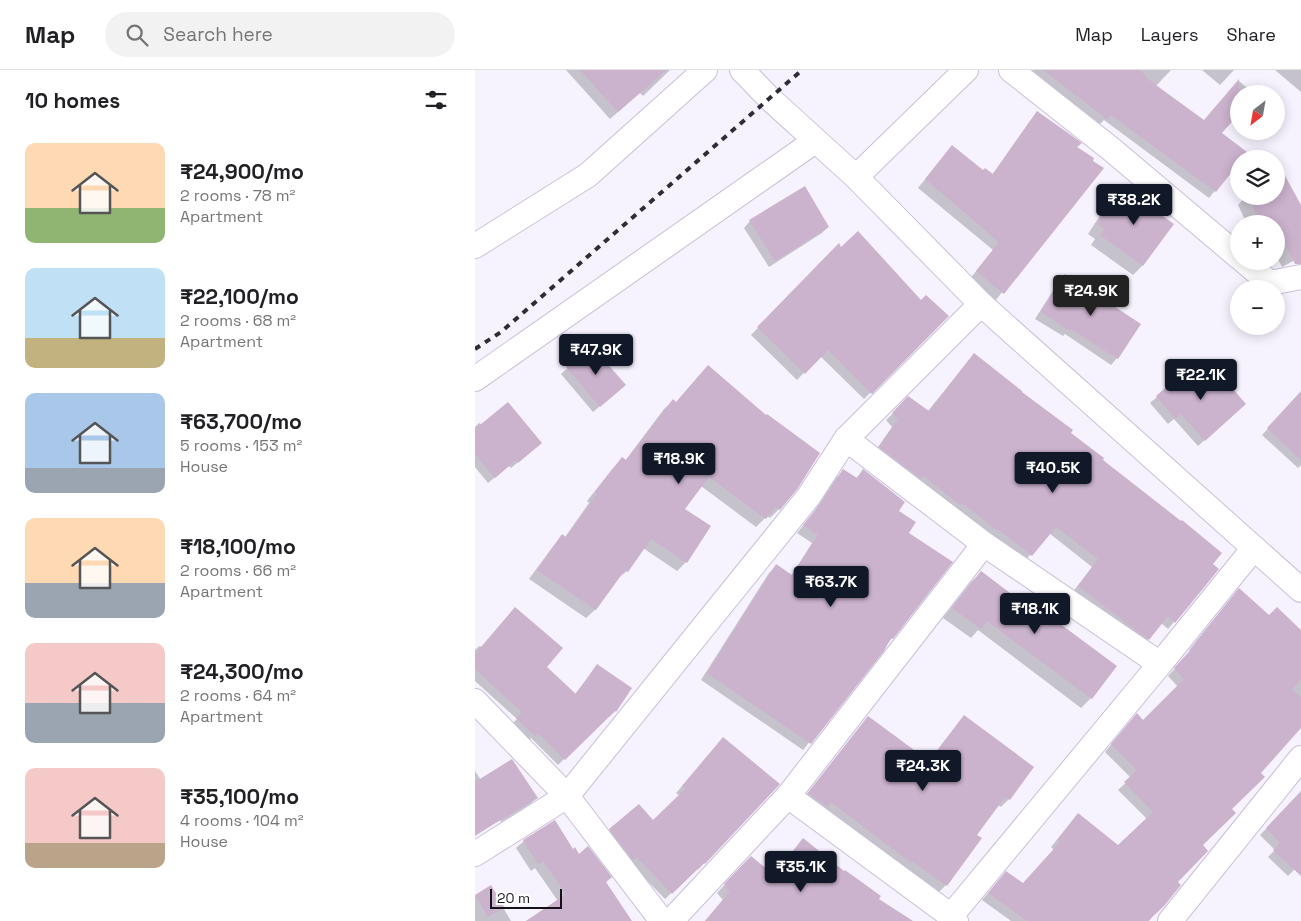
<!DOCTYPE html>
<meta charset="utf-8">
<style>
body{margin:0;font-family:"Space Grotesk",sans-serif;background:#f2f2f2;color:#202124;height:100vh;display:flex;flex-direction:column;font-size:19px;white-space:nowrap}
*{box-sizing:border-box;margin:0}
p{font-size:16px;color:#757577}
.icon{flex:none;width:28px;height:28px;fill:none;stroke:currentColor;stroke-width:2;stroke-linecap:round;stroke-linejoin:round}
.map{position:relative;flex:1;overflow:hidden}
.drawer{display:flex;flex-direction:column;background:#fff;width:475px}
.drawer>*{flex:none}
.needle{width:32px;rotate:211deg}
.buttons{position:absolute;left:755px;top:15px;display:grid;gap:10px}
.buttons a{display:grid;place-items:center;width:55px;height:55px;border-radius:50%;background:#fff;box-shadow:0 2px 12px #0003;font-size:25px}
.scale{position:absolute;left:15px;bottom:12px;width:72px;box-sizing:border-box;padding-left:5px;border:2px solid #15111a;border-top:0;font-size:14px;line-height:18px;white-space:nowrap;color:#15111a;-webkit-text-stroke:4px #fff;paint-order:stroke}
.price{position:absolute;translate:-50% -42px;padding:0 11px;border-radius:5px;background:#111827;color:#fff;font-size:16px;line-height:32px;filter:drop-shadow(0 1px 2px #0008)}
.price::after{content:'';position:absolute;left:50%;top:30px;width:15px;height:11px;margin-left:-8px;background:inherit;clip-path:polygon(0 0,100% 0,50% 100%)}
.price.active{background:#222;color:#fff}
ul{padding:0;list-style:none}
li{display:flex;align-items:center;gap:15px;height:125px;padding:0 25px}
li span{display:grid;place-items:center;flex:none;width:140px;height:100px;border-radius:10px;color:#555}
li>.icon{margin-inline-start:auto}
span .icon{width:60px;height:60px;fill:#fffc;stroke-width:1}
li b{font-size:21px}
h2{display:flex;justify-content:space-between;align-items:center;height:60px;padding:0 25px;font-size:21px}
header{display:flex;align-items:center;gap:30px;box-sizing:border-box;height:70px;padding:0 25px;background:#fff;border-bottom:1px solid #e0e0e0}
header strong{font-size:24px}
nav{display:flex;gap:28px;margin-inline-start:auto;font-size:18px}
.search{width:350px;height:45px;background:#f2f2f2;display:flex;align-items:center;gap:12px;box-sizing:border-box;padding:0 18px;border-radius:28px;color:#757577;font-size:19px}
main{display:flex;flex:1;min-height:0}
.map>svg:first-child{display:block}
.shadow{fill:#0003}
.building{fill:#cbb2cd}
.lines{fill:none;stroke-linecap:round;stroke-linejoin:round}
.minor-casing{stroke:#c9bed9;stroke-width:26}
.minor{stroke:#fff;stroke-width:24}
.rail{stroke:#302c35;stroke-width:4;stroke-dasharray:6 6;stroke-linecap:butt}
</style>
<header>
<strong>Map</strong>
<div class="search"><svg class="icon" aria-label="search" viewBox="0 0 24 24"><circle cx="10" cy="10" r="6"/><path d="M15 15l6 6"/></svg>Search here</div>
<nav><a>Map</a><a>Layers</a><a>Share</a></nav>
</header>
<main>
<section class="drawer">
<h2>10 homes<svg class="icon" aria-label="filters" viewBox="0 0 24 24"><path d="M4 7h16M4 17h16"/><circle cx="9" cy="7" r="2"/><circle cx="15" cy="17" r="2"/></svg></h2>
<ul>
<li><span style="background:linear-gradient(#ffd9b3 65%,#8fb573 0)"><svg class="icon" aria-label="home" viewBox="0 0 24 24"><path d="M3 11l9-7 9 7M6 9v11h12V9"/></svg></span><div><b>₹24,900/mo</b><p>2 rooms · 78 m²</p><p>Apartment</p></div></li>
<li><span style="background:linear-gradient(#bfe0f5 70%,#c2b280 0)"><svg class="icon" aria-label="home" viewBox="0 0 24 24"><path d="M3 11l9-7 9 7M6 9v11h12V9"/></svg></span><div><b>₹22,100/mo</b><p>2 rooms · 68 m²</p><p>Apartment</p></div></li>
<li><span style="background:linear-gradient(#a9c7e8 75%,#9aa5b1 0)"><svg class="icon" aria-label="home" viewBox="0 0 24 24"><path d="M3 11l9-7 9 7M6 9v11h12V9"/></svg></span><div><b>₹63,700/mo</b><p>5 rooms · 153 m²</p><p>House</p></div></li>
<li><span style="background:linear-gradient(#ffd9b3 65%,#9aa5b1 0)"><svg class="icon" aria-label="home" viewBox="0 0 24 24"><path d="M3 11l9-7 9 7M6 9v11h12V9"/></svg></span><div><b>₹18,100/mo</b><p>2 rooms · 66 m²</p><p>Apartment</p></div></li>
<li><span style="background:linear-gradient(#f6c9c9 60%,#9aa5b1 0)"><svg class="icon" aria-label="home" viewBox="0 0 24 24"><path d="M3 11l9-7 9 7M6 9v11h12V9"/></svg></span><div><b>₹24,300/mo</b><p>2 rooms · 64 m²</p><p>Apartment</p></div></li>
<li><span style="background:linear-gradient(#f6c9c9 75%,#b9a48a 0)"><svg class="icon" aria-label="home" viewBox="0 0 24 24"><path d="M3 11l9-7 9 7M6 9v11h12V9"/></svg></span><div><b>₹35,100/mo</b><p>4 rooms · 104 m²</p><p>House</p></div></li>
</ul>
</section>
<div class="map">
<svg width="826" height="851" viewBox="0 0 826 851">
<rect width="100%" height="100%" fill="#f7f3fe"/>
<g class="shadow">
<polygon points="91,0 195,0 168,26 165,23 135,49"/>
<polygon points="554,0 696,0 681,16 729,52 764,11 779,24 764,24 745,64 764,91 734,128 629,50 625,54"/>
<polygon points="727,0 759,0 745,15"/>
<polygon points="800,0 826,0 826,22"/>
<polygon points="562,43 600,78 627,99 520,231 494,210 518,180 443,118 470,85 517,105 555,51"/>
<polygon points="646,117 697,154 667,196 658,205 616,175 620,169 613,164 637,127"/>
<polygon points="330,118 353,157 347,163 294,197 269,158 275,151"/>
<polygon points="771,126 801,126 826,138 826,187 807,197 801,185 801,154 772,154 763,135"/>
<polygon points="363,175 366,179 446,232 473,246 389,329 345,286 322,310 276,265"/>
<polygon points="590,205 642,288 636,295 590,264 588,266 560,249 584,211"/>
<polygon points="116,277 143,321 118,342 86,304"/>
<polygon points="499,284 626,391 742,499 699,552 693,559 686,553 667,576 597,523 617,497 574,463 549,492 398,384 417,357 411,350 434,328 453,341"/>
<polygon points="720,294 763,340 723,376 699,349 693,354 675,333"/>
<polygon points="233,297 304,439 295,448 292,446 281,457 226,416 208,439 211,492 202,501 168,478 152,501 142,509 120,540 111,548 54,509 79,475 88,466 90,467 114,433 112,431 138,398 147,389 150,391 189,339 198,331 201,333"/>
<polygon points="826,323 826,395 823,398 787,365"/>
<polygon points="4,353 59,379 36,398 34,396 13,413 0,397 0,357"/>
<polygon points="368,401 380,409 388,401 422,441 432,464 417,568 328,680 226,610 294,503 301,496 316,506 337,473 322,463 339,442 361,408"/>
<polygon points="506,503 576,555 640,596 616,628 606,638 503,560 496,568 468,548 496,512"/>
<polygon points="758,526 794,547 826,562 826,657 785,703 726,776 674,851 536,851 507,830 525,809 548,814 579,780 576,777 603,744 643,776 672,749 643,720 656,708 630,682 654,653 668,651 703,617 693,606 715,582 714,580"/>
<polygon points="4,576 70,597 100,624 120,598 140,641 134,647 133,646 83,695 56,668 54,671 36,655 42,649 0,611 0,580"/>
<polygon points="393,647 453,692 489,647 557,698 534,729 526,737 523,735 501,765 505,768 471,815 463,823 327,730"/>
<polygon points="242,675 303,714 229,793 223,800 222,798 190,829 129,766 135,760 177,752 205,726 201,723"/>
<polygon points="0,701 6,710 61,728 55,734 26,752 25,750 0,766"/>
<polygon points="826,722 826,793 813,806 793,787 800,780 785,765"/>
<polygon points="328,770 402,829 435,851 230,851 248,830 242,823 267,796 298,806"/>
<polygon points="49,771 98,780 130,812 155,851 51,851 83,831 60,798 56,801 41,778"/>
<polygon points="16,817 36,851 0,851 0,826"/>
</g>
<g class="building">
<polygon points="105,0 191,0 143,42"/>
<polygon points="568,0 665,0 674,10 729,50 764,9 764,44 747,63 772,82 767,89 764,89 764,93 741,122 636,45 632,49"/>
<polygon points="562,41 607,73 602,77 619,88 618,91 629,98 529,224 501,201 524,172 450,109 477,75 508,100 510,98 518,104"/>
<polygon points="801,89 826,135 826,194 820,194 809,172 801,176 801,154 787,154 772,126 801,126"/>
<polygon points="330,116 354,157 300,191 274,150"/>
<polygon points="646,116 699,154 668,196 625,165 629,159 622,154"/>
<polygon points="383,161 446,230 451,225 474,246 397,324 353,280 330,304 282,257 364,173 366,177"/>
<polygon points="590,204 666,254 643,289 596,259 595,261 566,242"/>
<polygon points="116,275 151,315 125,337 91,297"/>
<polygon points="499,283 547,321 547,322 598,360 596,363 629,388 628,390 706,451 707,450 747,483 738,494 744,499 700,553 693,546 674,570 603,516 623,489 581,457 557,486 524,460 523,461 487,433 485,435 449,406 447,409 404,377 423,349 417,343 433,326 454,341"/>
<polygon points="720,292 744,319 752,312 771,334 730,371 706,344 700,349 681,326"/>
<polygon points="233,295 291,345 292,344 345,383 323,418 305,440 300,437 291,449 234,407 210,439 236,456 212,493 176,469 153,502 150,500 121,540 62,500 87,464 91,467 122,424 120,422 147,387 151,390 198,329 201,332"/>
<polygon points="826,321 826,390 792,358"/>
<polygon points="33,332 67,373 43,393 41,390 20,408 0,384 0,359"/>
<polygon points="368,399 382,408 388,399 430,432 424,441 441,452 434,463 478,492 418,569 416,568 409,581 336,674 232,603 301,494 317,505 343,465 328,455 346,433"/>
<polygon points="506,501 576,554 580,550 642,596 617,629 512,551 506,559 477,538"/>
<polygon points="764,518 794,545 802,537 826,560 826,609 817,619 826,627 826,658 786,703 790,707 757,739 761,743 728,775 733,781 703,812 706,815 689,836 673,851 552,851 513,823 531,801 548,813 585,772 582,770 603,743 643,775 678,742 649,712 662,700 636,674 662,643 668,650 709,609 699,598 721,574 720,573"/>
<polygon points="40,537 88,578 72,597 101,624 122,594 157,618 141,642 140,641 90,690 63,663 60,666 41,648 47,642 0,599 0,584"/>
<polygon points="489,645 559,697 535,730 530,727 502,765 507,768 472,816 437,791 436,793 356,732 353,737 333,723 393,646 454,691"/>
<polygon points="248,667 305,714 230,794 229,793 197,824 162,787 158,790 134,759 164,734 178,750 210,719 207,716"/>
<polygon points="37,689 63,728 0,765 0,712"/>
<polygon points="826,721 826,806 798,780 805,773 791,758"/>
<polygon points="80,750 98,779 100,777 104,784 113,776 137,807 131,812 157,851 51,851 91,824 68,791 63,794 48,770"/>
<polygon points="328,768 369,801 370,800 406,826 404,829 438,851 230,851 255,821 249,814 276,786 299,805"/>
<polygon points="16,815 29,837 13,847 0,825"/>
</g>
<g class="lines">
<g class="minor-casing">
<g id="minor">
<polyline points="267,0 294,28 381,107 506,234 826,520"/>
<polyline points="536,0 636,79 764,187"/>
<polyline points="381,107 491,0"/>
<polyline points="0,176 113,105 230,0"/>
<polyline points="769,191 795,213 826,207"/>
<polyline points="0,309 340,71"/>
<polyline points="371,369 509,474 685,594 779,478"/>
<polyline points="0,631 92,726 334,426 371,369 506,234"/>
<polyline points="313,726 476,846"/>
<polyline points="0,784 92,726 187,851"/>
<polyline points="196,851 313,726 509,474"/>
<polyline points="481,851 476,846 685,594"/>
<polyline points="695,851 826,688"/>
</g>
</g>
<use href="#minor" class="minor"/>
<polyline class="rail" points="0,279 26,262 327,0"/>
</g>
</svg>
<div class="buttons">
<a><svg class="needle" viewBox="-14 -14 28 28"><path d="M0-13l5 13h-10z" fill="#e53935"/><path d="M0 13l5-13h-10z" fill="#757577"/></svg></a>
<a><svg class="icon" aria-label="layers" viewBox="0 0 24 24"><path d="M12 4l9 5-9 5-9-5zM3 14l9 5 9-5"/></svg></a>
<a>+</a>
<a>−</a>
</div>
<div class="scale">20 m</div>
<b class="price" style="left:659px;top:156px">₹38.2K</b>
<b class="price active" style="left:616px;top:247px">₹24.9K</b>
<b class="price" style="left:121px;top:306px">₹47.9K</b>
<b class="price" style="left:726px;top:331px">₹22.1K</b>
<b class="price" style="left:204px;top:415px">₹18.9K</b>
<b class="price" style="left:578px;top:424px">₹40.5K</b>
<b class="price" style="left:356px;top:538px">₹63.7K</b>
<b class="price" style="left:560px;top:565px">₹18.1K</b>
<b class="price" style="left:448px;top:722px">₹24.3K</b>
<b class="price" style="left:326px;top:823px">₹35.1K</b>
</div>
</main>
